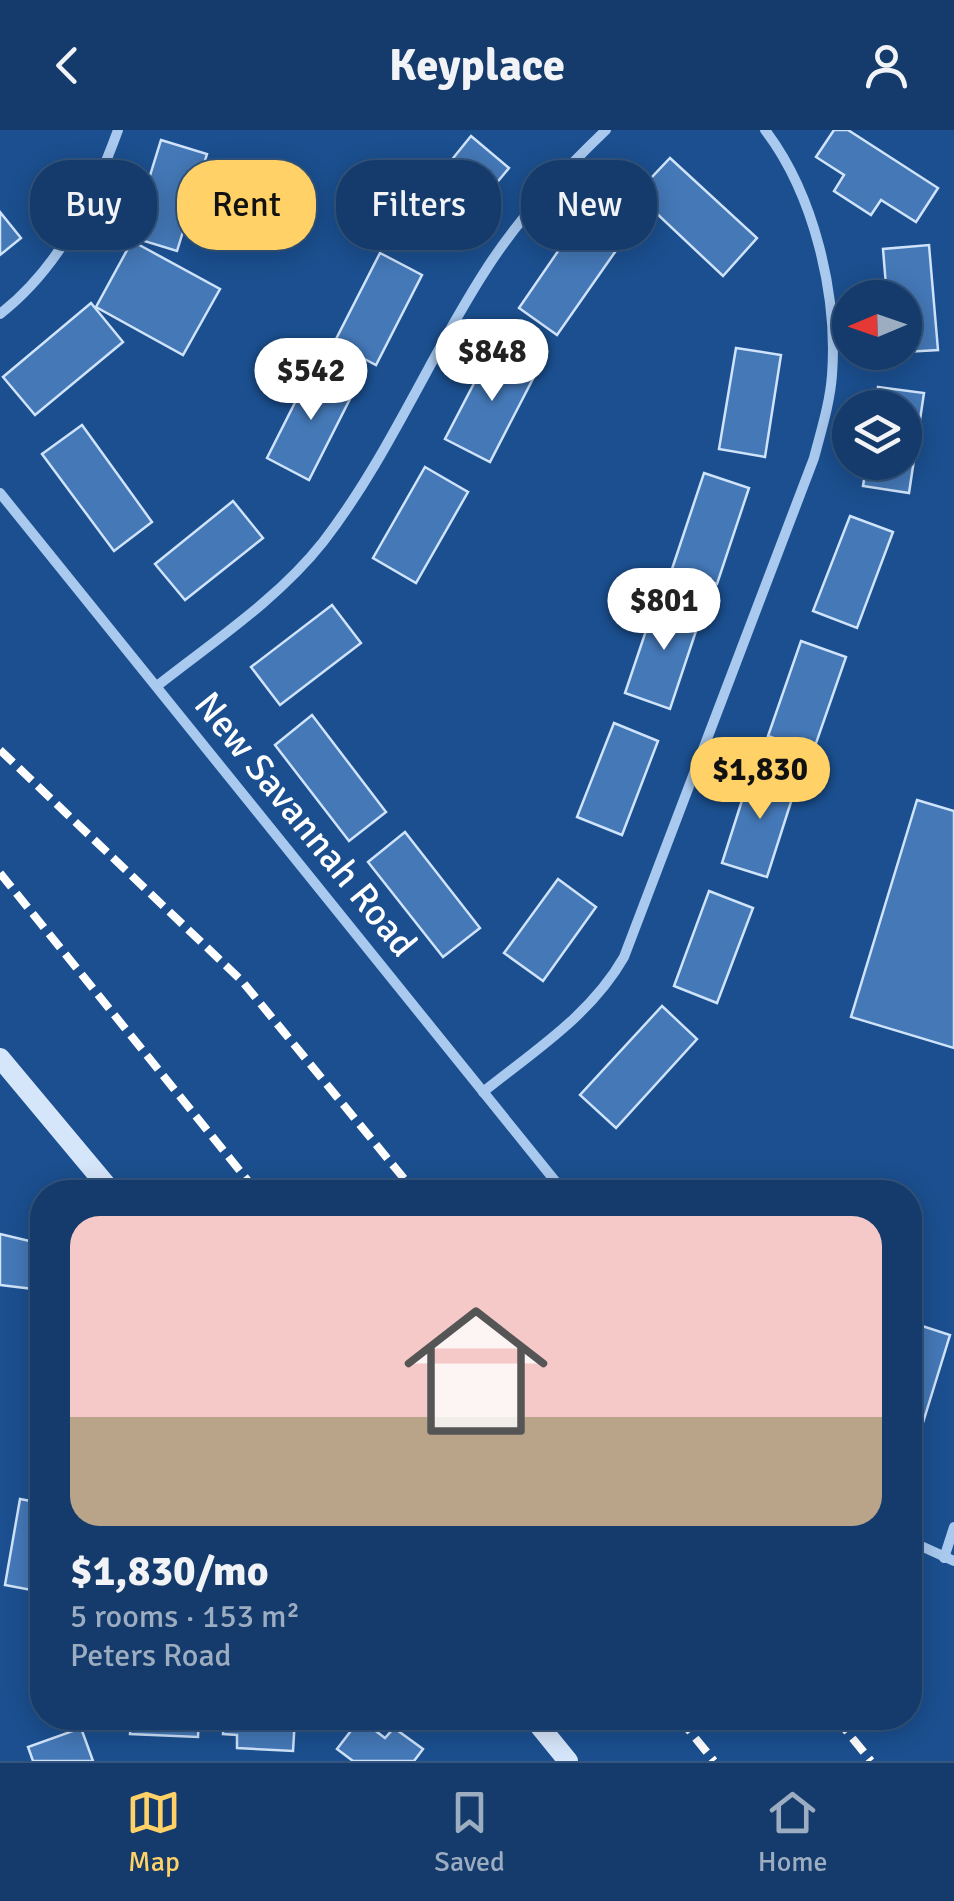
<!DOCTYPE html>
<meta charset="utf-8">
<style>
body{margin:0;font-family:Signika,sans-serif;background:#1d4271;color:#f1f3f6;height:100vh;display:flex;flex-direction:column;font-size:38px;white-space:nowrap}
*{box-sizing:border-box;margin:0}
p{font-size:32px;color:#9dadc1}
.icon{flex:none;width:55px;height:55px;fill:none;stroke:currentColor;stroke-width:2;stroke-linecap:round;stroke-linejoin:round}
.map{position:relative;flex:1;overflow:hidden}
.side{position:absolute;left:30px;top:1050px;width:892px;height:550px;display:flex;flex-direction:column;background:#143b6b;border-radius:40px;box-shadow:0 5px 25px #0003,0 0 0 2px #33557e}
.side>*{flex:none}
.hud{position:absolute;left:30px;top:30px;width:895px;height:90px;display:flex;gap:20px}
.needle{width:65px;rotate:268deg}
.buttons{position:absolute;left:832px;top:150px;display:grid;gap:20px}
.buttons a{display:grid;place-items:center;width:90px;height:90px;border-radius:50%;background:#143b6b;box-shadow:0 5px 25px #0003,0 0 0 2px #33557e;font-size:50px}
.price{position:absolute;translate:-50% -85px;padding:0 22px;border-radius:35px;background:#fff;color:#222;font-size:32px;line-height:65px;filter:drop-shadow(0 2px 5px #0008)}
.price::after{content:'';position:absolute;left:50%;top:60px;width:30px;height:22px;margin-left:-15px;background:inherit;clip-path:polygon(0 0,100% 0,50% 100%)}
.price.active{background:#ffd166;color:#111}
ul{padding:0;list-style:none}
li{display:grid;align-content:center;gap:20px;height:530px;padding:0 40px}
li+li{border-top:2px solid #33557e}
li span{display:grid;place-items:center;height:310px;border-radius:30px;color:#555}
li>.icon{margin-inline-start:auto}
span .icon{width:180px;height:180px;fill:#fffc;stroke-width:1}
li b{font-size:42px}
.tag{padding:0 35px;border-radius:40px;background:#143b6b;box-shadow:0 5px 25px #0003,0 0 0 2px #33557e;font-size:35px;line-height:90px}
.tag.active{background:#ffd166;color:#111}
header{display:flex;justify-content:space-between;align-items:center;height:130px;padding:0 40px;background:#143b6b;font-size:45px;font-weight:800}
.tabs{display:flex;justify-content:space-around;align-items:center;height:140px;border-top:2px solid #33557e;background:#143b6b;font-size:28px;color:#9dadc1}
.tabs a{display:grid;justify-items:center;gap:5px}
.tabs .active{color:#ffd166}
.map>svg:first-child{display:block}
.building{fill:#4478b7;stroke:#cfe3fa;stroke-width:2.5}
.lines{fill:none;stroke-linecap:round;stroke-linejoin:round}
.minor{stroke:#a9c9ee;stroke-width:10}
.secondary{stroke:#d6e6fa;stroke-width:20}
.rail{stroke:#fff;stroke-width:8;stroke-dasharray:18 8;stroke-linecap:butt}
.labels{text-anchor:middle;stroke-width:8;stroke-linejoin:round;paint-order:stroke}
.street-label{font-size:38px;fill:#fff;stroke:#1b4f8f}
</style>
<header><svg class="icon" aria-label="back" viewBox="0 0 24 24"><path d="M15 5l-7 7 7 7"/></svg>Keyplace<svg class="icon" aria-label="person" viewBox="0 0 24 24"><circle cx="12" cy="8" r="4"/><path d="M4 21q1-7 8-7t8 7"/></svg></header>
<div class="map">
<svg width="954" height="1631" viewBox="0 0 954 1631">
<rect width="100%" height="100%" fill="#1b4f8f"/>
<g class="building">
<polygon points="834,0 848,0 938,58 916,92 881,70 871,85 834,61 844,45 816,27"/>
<polygon points="471,6 509,38 444,116 407,85"/>
<polygon points="161,10 207,24 177,121 131,107"/>
<polygon points="670,28 757,108 723,146 636,64"/>
<polygon points="0,82 21,108 0,125"/>
<polygon points="576,95 615,122 557,205 519,178"/>
<polygon points="132,111 220,159 183,225 96,177"/>
<polygon points="929,115 938,220 905,222 905,168 887,168 883,119"/>
<polygon points="380,123 422,145 376,235 334,213"/>
<polygon points="91,173 123,212 35,285 3,247"/>
<polygon points="494,215 538,239 490,332 445,309"/>
<polygon points="736,218 781,225 765,327 719,319"/>
<polygon points="313,237 355,259 309,350 267,328"/>
<polygon points="878,257 924,263 909,363 863,356 867,332 905,332 905,278 875,278"/>
<polygon points="82,295 152,392 114,421 42,324"/>
<polygon points="425,337 468,362 416,453 373,428"/>
<polygon points="704,343 749,358 717,454 672,439"/>
<polygon points="233,371 263,408 185,470 155,434"/>
<polygon points="850,386 893,402 857,498 813,481"/>
<polygon points="657,468 702,483 670,579 625,563"/>
<polygon points="332,475 361,513 280,575 251,537"/>
<polygon points="801,511 846,527 813,622 768,606"/>
<polygon points="312,585 386,682 349,711 275,615"/>
<polygon points="614,593 658,611 622,705 577,687"/>
<polygon points="753,636 798,650 767,747 722,733"/>
<polygon points="917,670 954,681 954,918 851,887"/>
<polygon points="405,702 480,798 443,827 368,732"/>
<polygon points="558,749 596,777 543,851 504,823"/>
<polygon points="709,761 753,778 717,873 674,856"/>
<polygon points="662,876 697,909 616,998 580,965"/>
<polygon points="0,1104 42,1114 42,1160 0,1155"/>
<polygon points="910,1192 950,1205 913,1325 910,1324"/>
<polygon points="20,1369 42,1373 42,1462 5,1455"/>
<polygon points="131,1588 199,1588 198,1607 130,1604"/>
<polygon points="224,1588 295,1588 293,1621 237,1618 237,1605 223,1604"/>
<polygon points="360,1589 385,1608 394,1598 423,1619 414,1631 353,1631 337,1619"/>
<polygon points="81,1598 93,1631 33,1631 28,1617"/>
</g>
<g class="lines">
<g class="minor">
<path d="M0,184c59,-46 93,-115 118,-184"/>
<polyline points="0,363 564,1062"/>
<path d="M157,556c57,-45 121,-87 166,-144 65,-84 106,-185 164,-274 32,-50 76,-97 119,-138"/>
<path d="M483,962c51,-41 108,-77 141,-135l190,-499c7,-27 16,-55 18,-83 6,-80 -18,-181 -67,-245"/>
<polyline points="910,1411 954,1431"/>
<polyline points="944,1428 954,1397"/>
</g>
<g class="secondary">
<polyline points="0,928 112,1062"/>
<polyline points="533,1588 568,1631"/>
</g>
<g class="rail">
<polyline points="0,620 242,851 415,1062"/>
<polyline points="0,743 257,1062"/>
<polyline points="679,1588 714,1631"/>
<polyline points="836,1588 871,1631"/>
</g>
</g>
<g class="labels">
<g class="street-label">
<text transform="translate(306 694) rotate(51)" y="13">New Savannah Road</text>
</g>
</g>
</svg>
<div class="buttons">
<a><svg class="needle" viewBox="-14 -14 28 28"><path d="M0-13l5 13h-10z" fill="#e53935"/><path d="M0 13l5-13h-10z" fill="#9dadc1"/></svg></a>
<a><svg class="icon" aria-label="layers" viewBox="0 0 24 24"><path d="M12 4l9 5-9 5-9-5zM3 14l9 5 9-5"/></svg></a>
</div>
<b class="price" style="left:492px;top:274px">$848</b>
<b class="price" style="left:311px;top:293px">$542</b>
<b class="price" style="left:664px;top:523px">$801</b>
<b class="price active" style="left:760px;top:692px">$1,830</b>
<div class="hud">
<a class="tag">Buy</a>
<a class="tag active">Rent</a>
<a class="tag">Filters</a>
<a class="tag">New</a>
</div>
<section class="side">
<ul>
<li><span style="background:linear-gradient(#f6c9c9 65%,#b9a48a 0)"><svg class="icon" aria-label="home" viewBox="0 0 24 24"><path d="M3 11l9-7 9 7M6 9v11h12V9"/></svg></span><div><b>$1,830/mo</b><p>5 rooms · 153 m²</p><p>Peters Road</p></div></li>
</ul>
</section>
</div>
<nav class="tabs">
<a class="active"><svg class="icon" aria-label="map" viewBox="0 0 24 24"><path d="M3 6l6-2 6 2 6-2v14l-6 2-6-2-6 2zM9 4v14M15 6v14"/></svg>Map</a>
<a><svg class="icon" aria-label="saved" viewBox="0 0 24 24"><path d="M7 4h10v16l-5-4-5 4z"/></svg>Saved</a>
<a><svg class="icon" aria-label="home" viewBox="0 0 24 24"><path d="M3 11l9-7 9 7M6 9v11h12V9"/></svg>Home</a>
</nav>
